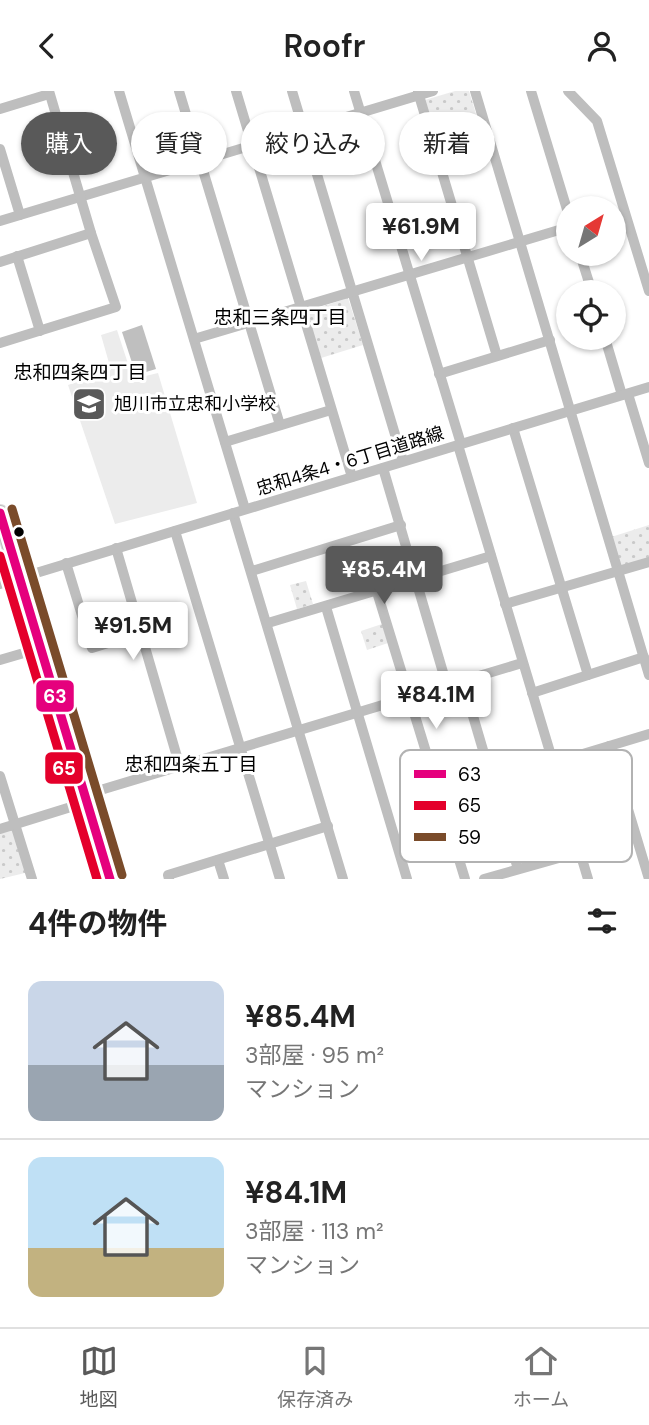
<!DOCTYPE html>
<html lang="ja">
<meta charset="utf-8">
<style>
body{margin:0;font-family:"DM Sans","Noto Sans JP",sans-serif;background:#f2f2f2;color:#222;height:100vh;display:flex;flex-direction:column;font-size:26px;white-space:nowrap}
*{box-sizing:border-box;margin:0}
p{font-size:23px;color:#767676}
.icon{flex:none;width:38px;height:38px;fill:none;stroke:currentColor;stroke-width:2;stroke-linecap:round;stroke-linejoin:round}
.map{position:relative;height:788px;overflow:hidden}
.panel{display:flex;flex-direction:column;background:#fff;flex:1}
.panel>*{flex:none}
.hud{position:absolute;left:21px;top:21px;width:607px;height:63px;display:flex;gap:14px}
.needle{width:46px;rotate:37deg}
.buttons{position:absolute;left:556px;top:105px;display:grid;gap:14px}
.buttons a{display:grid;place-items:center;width:70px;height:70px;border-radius:50%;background:#fff;box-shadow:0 2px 5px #0004;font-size:35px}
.price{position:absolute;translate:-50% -60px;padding:0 16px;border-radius:7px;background:#fff;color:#222;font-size:23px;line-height:46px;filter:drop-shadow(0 2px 4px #0008)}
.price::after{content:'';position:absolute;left:50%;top:42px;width:21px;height:16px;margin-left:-10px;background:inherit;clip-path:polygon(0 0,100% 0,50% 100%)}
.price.current{background:#595959;color:#fff}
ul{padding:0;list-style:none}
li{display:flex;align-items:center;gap:21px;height:175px;padding:0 28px}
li+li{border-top:2px solid #e0e0e0}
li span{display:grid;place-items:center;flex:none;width:196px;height:140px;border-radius:14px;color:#555}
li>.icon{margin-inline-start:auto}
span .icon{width:84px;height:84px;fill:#fffc;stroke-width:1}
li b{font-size:30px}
h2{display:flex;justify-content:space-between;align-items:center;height:84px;padding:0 28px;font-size:30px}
.chip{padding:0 24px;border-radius:32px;background:#fff;box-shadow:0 2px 5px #0004;font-size:24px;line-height:63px}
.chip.current{background:#595959;color:#fff}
header{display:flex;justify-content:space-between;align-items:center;height:91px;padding:0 28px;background:#fff;font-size:32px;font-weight:600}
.tab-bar{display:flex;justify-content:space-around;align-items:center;height:98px;border-top:2px solid #e0e0e0;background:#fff;font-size:19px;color:#767676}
.tab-bar a{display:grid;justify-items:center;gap:4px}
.tab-bar .current{color:#595959}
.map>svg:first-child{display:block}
.grass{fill:url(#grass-dots)}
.pitch{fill:#ececec}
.water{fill:#bfbfbf}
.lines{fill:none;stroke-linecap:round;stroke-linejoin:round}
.primary-casing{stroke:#dbdbdb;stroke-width:18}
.minor{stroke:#bebebe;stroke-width:10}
.primary{stroke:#bebebe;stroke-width:16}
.bus-1-casing{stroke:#fff;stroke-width:14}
.bus-2-casing{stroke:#fff;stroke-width:14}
.bus-3-casing{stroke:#fff;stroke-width:14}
.bus-1{stroke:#e5007d;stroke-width:9}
.bus-2{stroke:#e4002b;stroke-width:9}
.bus-3{stroke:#7a4b2a;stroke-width:9}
.bus-dot{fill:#000;stroke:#fff;stroke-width:2.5}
.labels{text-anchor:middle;stroke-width:6;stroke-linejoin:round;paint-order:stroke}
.poi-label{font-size:18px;fill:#000;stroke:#fff;text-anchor:start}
.street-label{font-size:18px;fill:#000;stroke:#fff}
.neighbourhood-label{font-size:19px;fill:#000;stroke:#fff}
.key{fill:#fff;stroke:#b2b2b2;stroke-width:2}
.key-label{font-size:19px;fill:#000}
.line-badge{stroke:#fff;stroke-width:2.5}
.badge-label{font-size:19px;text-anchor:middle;font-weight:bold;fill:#fff}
</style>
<header><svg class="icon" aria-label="back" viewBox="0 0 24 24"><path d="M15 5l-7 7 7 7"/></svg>Roofr<svg class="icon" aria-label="person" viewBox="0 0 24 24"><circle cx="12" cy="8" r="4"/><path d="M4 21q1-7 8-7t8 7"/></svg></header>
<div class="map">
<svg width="649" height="788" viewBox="0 0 649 788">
<defs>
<pattern id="grass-dots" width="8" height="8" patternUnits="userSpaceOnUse" patternTransform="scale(1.75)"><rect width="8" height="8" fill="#ececec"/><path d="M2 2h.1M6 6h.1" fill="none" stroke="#c9c9c9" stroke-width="1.8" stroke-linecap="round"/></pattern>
</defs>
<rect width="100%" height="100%" fill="#fff"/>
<g class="grass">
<polygon points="455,0 469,0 483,46 440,59 425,9"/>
<polygon points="348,207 363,254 321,267 306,221"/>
<polygon points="649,434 649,471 618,480 608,447"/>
<polygon points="306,490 313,513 297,518 290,494"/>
<polygon points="382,533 388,552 367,559 361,540"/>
<polygon points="15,734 29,781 0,788 0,738"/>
</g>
<polygon class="pitch" points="117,239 133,288 158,282 197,412 115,433 68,294 111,279 101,244"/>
<polygon class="water" points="142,234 156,278 136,284 122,241"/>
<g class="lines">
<g class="primary-casing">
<polyline id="primary" points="0,422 110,788"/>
</g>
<g class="minor">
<polyline points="119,0 245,418"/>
<polyline points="179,0 280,334"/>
<polyline points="236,0 352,386"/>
<polyline points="292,0 403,370"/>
<polyline points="354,0 461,353"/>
<polyline points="475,0 649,584"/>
<polyline points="531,0 569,125"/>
<polyline points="568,0 597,30 649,200"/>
<polyline points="418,1 497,265"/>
<polyline points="0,18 49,3"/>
<polyline points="0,58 20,124"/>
<polyline points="0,130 433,0"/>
<polyline points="580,163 592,201"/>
<polyline points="17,165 40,240"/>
<polyline points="0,171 91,142"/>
<polyline points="605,247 622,304"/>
<polyline points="194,248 569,136"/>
<polyline points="0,252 116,216 91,142 49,0"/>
<polyline points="439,283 550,249"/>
<polyline points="628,303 649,372"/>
<polyline points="513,337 588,584"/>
<polyline points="225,351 331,319"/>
<polyline points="458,354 588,788"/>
<polyline points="383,377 447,595"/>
<polyline points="233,422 343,788"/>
<polyline points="175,440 280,788"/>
<polyline points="116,457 180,676"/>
<polyline points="66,472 92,557 140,542"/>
<polyline points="252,480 401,434"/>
<polyline points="0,493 649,296"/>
<polyline points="377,501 465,788"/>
<polyline points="505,513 649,471"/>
<polyline points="326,516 407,788"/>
<polyline points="268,532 491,465"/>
<polyline points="0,569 41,557"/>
<polyline points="463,591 518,778"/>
<polyline points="532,602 644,566"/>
<polyline points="609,655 649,788"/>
<polyline points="553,672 649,643"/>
<polyline points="0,685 32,788"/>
<polyline points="84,704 522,572"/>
<polyline points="0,738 87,711"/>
<polyline points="218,769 224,788"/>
<polyline points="169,788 168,784 328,735"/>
<polyline points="484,788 580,761"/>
</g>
<use href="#primary" class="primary"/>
<g class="bus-1-casing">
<polyline id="bus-1" points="0,422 110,788"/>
</g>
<g class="bus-2-casing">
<polyline id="bus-2" points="0,465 97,788"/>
</g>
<g class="bus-3-casing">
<polyline id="bus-3" points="12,418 122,784"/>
</g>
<use href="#bus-1" class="bus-1"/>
<use href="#bus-2" class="bus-2"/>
<use href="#bus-3" class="bus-3"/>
</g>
<defs>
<g id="school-square" transform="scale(1.75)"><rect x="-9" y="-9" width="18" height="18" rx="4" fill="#595959" stroke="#fff"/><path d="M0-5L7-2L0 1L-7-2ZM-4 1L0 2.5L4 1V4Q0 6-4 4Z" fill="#fff"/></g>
</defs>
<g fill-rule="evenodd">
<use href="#school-square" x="89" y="313"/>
</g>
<circle class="bus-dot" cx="19" cy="441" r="6"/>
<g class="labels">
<g class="poi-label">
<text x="114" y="319">旭川市立忠和小学校</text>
</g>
<g class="street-label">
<text transform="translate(350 370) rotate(-17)" y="6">忠和4条4・6丁目道路線</text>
</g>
<g class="neighbourhood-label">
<text x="280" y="233">忠和三条四丁目</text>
<text x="80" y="288">忠和四条四丁目</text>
<text x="191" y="680">忠和四条五丁目</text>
</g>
</g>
<rect x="400" y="659" width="232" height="112" rx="10" class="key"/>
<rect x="414" y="679" width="32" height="8" fill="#e5007d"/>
<rect x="414" y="710" width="32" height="9" fill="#e4002b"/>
<rect x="414" y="742" width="32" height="8" fill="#7a4b2a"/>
<g class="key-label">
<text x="458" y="690">63</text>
<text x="458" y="721">65</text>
<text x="458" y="753">59</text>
</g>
<g class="line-badge">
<rect x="35" y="588" width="40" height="34" rx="7" fill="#e5007d"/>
<rect x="44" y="660" width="40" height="34" rx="7" fill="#e4002b"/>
</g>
<g class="badge-label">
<text x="55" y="612">63</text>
<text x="64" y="684">65</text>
</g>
</svg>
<div class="buttons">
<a><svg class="needle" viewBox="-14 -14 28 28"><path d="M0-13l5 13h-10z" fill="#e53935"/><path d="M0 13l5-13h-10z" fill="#767676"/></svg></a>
<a><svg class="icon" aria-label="locate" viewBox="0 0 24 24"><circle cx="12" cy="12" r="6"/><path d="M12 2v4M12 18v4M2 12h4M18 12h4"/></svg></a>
</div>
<b class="price" style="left:421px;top:172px">¥61.9M</b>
<b class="price current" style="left:384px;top:515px">¥85.4M</b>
<b class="price" style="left:133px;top:571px">¥91.5M</b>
<b class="price" style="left:436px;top:640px">¥84.1M</b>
<div class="hud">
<a class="chip current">購入</a>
<a class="chip">賃貸</a>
<a class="chip">絞り込み</a>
<a class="chip">新着</a>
</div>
</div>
<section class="panel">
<h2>4件の物件<svg class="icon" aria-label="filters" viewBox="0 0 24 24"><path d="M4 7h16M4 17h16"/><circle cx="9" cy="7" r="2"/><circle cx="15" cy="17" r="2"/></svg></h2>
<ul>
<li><span style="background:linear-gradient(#c9d6e8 60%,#9aa5b1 0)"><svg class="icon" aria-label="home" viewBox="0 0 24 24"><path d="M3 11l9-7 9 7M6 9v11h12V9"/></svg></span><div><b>¥85.4M</b><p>3部屋 · 95 m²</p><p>マンション</p></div></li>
<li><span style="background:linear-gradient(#bfe0f5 65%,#c2b280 0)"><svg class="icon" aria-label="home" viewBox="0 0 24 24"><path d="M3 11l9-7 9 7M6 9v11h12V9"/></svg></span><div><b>¥84.1M</b><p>3部屋 · 113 m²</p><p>マンション</p></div></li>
</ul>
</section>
<nav class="tab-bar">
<a class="current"><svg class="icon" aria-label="map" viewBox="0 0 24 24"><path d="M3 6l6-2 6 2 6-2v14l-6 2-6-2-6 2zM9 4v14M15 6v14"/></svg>地図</a>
<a><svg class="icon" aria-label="saved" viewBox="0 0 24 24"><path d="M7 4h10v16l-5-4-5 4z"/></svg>保存済み</a>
<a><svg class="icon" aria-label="home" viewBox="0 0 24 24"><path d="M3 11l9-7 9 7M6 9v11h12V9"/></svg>ホーム</a>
</nav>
